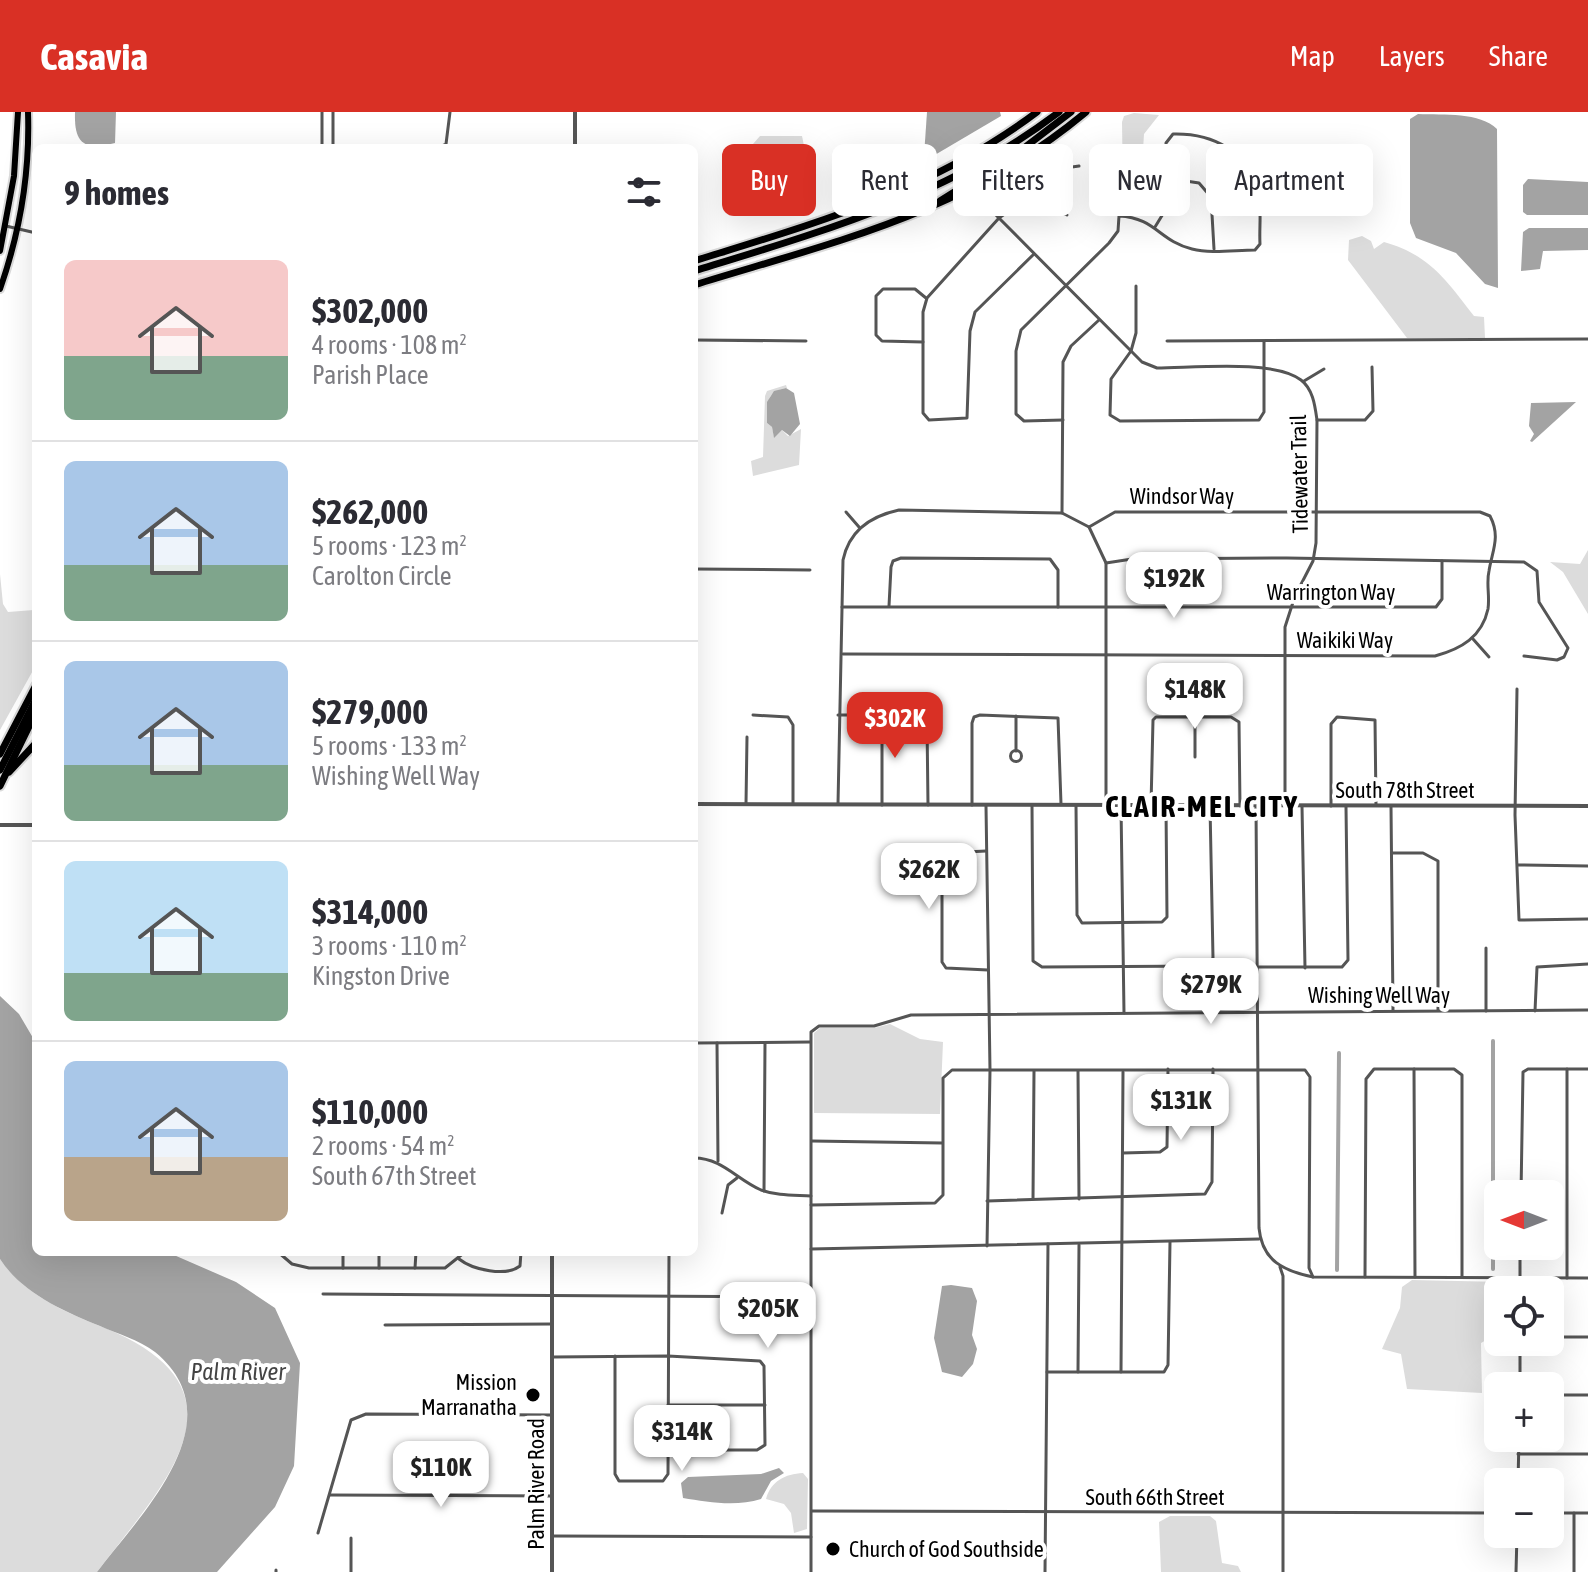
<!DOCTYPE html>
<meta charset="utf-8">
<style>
body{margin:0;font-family:"Asap Condensed",sans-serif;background:#f7f7f7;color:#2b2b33;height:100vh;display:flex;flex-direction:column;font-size:30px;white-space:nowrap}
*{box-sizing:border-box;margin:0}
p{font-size:26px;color:#7c7c81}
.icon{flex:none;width:44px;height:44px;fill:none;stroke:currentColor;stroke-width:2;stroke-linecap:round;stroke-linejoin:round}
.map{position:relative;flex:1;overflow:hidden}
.sheet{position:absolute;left:32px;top:32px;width:666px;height:1112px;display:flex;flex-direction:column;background:#fff;border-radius:12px;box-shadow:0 8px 32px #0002}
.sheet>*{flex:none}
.banner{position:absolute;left:722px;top:32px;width:746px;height:72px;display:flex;gap:16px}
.needle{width:52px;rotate:270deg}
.tools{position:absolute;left:1484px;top:1068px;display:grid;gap:16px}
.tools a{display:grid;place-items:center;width:80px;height:80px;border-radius:12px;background:#fff;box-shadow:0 8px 32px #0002;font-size:40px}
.price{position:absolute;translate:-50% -68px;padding:0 18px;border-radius:16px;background:#fff;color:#222;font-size:26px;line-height:52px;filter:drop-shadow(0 2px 4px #0008)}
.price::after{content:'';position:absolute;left:50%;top:48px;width:24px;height:18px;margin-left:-12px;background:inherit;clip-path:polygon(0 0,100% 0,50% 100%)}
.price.current{background:#d93025;color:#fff}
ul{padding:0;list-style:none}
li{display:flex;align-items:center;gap:24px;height:200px;padding:0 32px}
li+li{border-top:2px solid #e1e1e2}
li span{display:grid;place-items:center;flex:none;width:224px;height:160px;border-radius:12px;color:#555}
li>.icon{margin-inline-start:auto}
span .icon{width:96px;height:96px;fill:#fffc;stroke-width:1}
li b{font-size:34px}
h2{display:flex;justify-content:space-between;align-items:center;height:96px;padding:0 32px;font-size:34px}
.pill{padding:0 28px;border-radius:12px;background:#fff;box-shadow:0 8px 32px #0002;font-size:28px;line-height:72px}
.pill.current{background:#d93025;color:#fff}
header{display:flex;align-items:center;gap:48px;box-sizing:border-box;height:112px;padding:0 40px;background:#d93025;color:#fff}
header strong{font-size:38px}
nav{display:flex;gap:44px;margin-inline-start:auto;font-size:28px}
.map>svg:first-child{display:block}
.green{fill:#dcdcdc}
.water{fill:#a3a3a3}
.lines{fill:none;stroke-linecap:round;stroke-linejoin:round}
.canal{stroke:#a3a3a3;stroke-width:4}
.primary-casing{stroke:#dbdbdb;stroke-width:10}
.motorway-casing{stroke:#dbdbdb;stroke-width:11}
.minor{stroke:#555;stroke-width:3}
.tertiary{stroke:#555;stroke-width:4}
.primary{stroke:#000;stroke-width:6}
.motorway{stroke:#000;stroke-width:7}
.poi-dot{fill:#000;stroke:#fff;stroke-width:3}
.labels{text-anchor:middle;stroke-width:8;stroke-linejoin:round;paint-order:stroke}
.street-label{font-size:22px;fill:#000;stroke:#fff}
.poi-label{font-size:22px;fill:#000;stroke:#fff;text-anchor:end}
.water-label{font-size:24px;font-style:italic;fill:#444;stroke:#fff}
.district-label{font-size:30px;font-weight:bold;letter-spacing:2px;fill:#000;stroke:#fff}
</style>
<header>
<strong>Casavia</strong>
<nav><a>Map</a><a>Layers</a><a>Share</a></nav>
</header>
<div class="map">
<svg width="1588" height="1460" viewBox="0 0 1588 1460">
<rect width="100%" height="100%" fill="#fff"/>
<g class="green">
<polygon points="1134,1 1159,3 1144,22 1141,69 1135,67 1126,73 1127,88 1123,78 1122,10 1124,4"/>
<polygon points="760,24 802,24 808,53 804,67 791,73 761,69 755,56 753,32"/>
<path d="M1362,124l9,5 3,8 10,-7c46,13 62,38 90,74l10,1 1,21h-78l-59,-78 1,-20z"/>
<path d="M786,273l1,3c-23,4 -18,15 -20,35l5,4 2,10 8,-7 6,6 13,-7 -2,36 -46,11 -2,-15 12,-4 2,-61 2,-5z"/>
<polygon points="1588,438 1588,502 1563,460 1550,450 1580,452"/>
<polygon points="0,462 3,492 8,500 34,498 36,494 36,553 0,618"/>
<polygon points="890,912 920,927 943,930 940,1002 814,1001 814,921 820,916 874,916"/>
<path d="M0,1147c24,36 67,54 105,69 154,63 57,158 -8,244h-97z"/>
<polygon points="1412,1168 1504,1170 1513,1176 1498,1178 1498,1221 1481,1231 1482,1281 1407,1277 1401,1242 1382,1237 1400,1196 1402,1175"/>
<path d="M803,1361l5,6 -1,50 -13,4 -3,-20 -7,-9 -18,-5c5,-18 19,-25 37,-26z"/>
<polygon points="1170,1404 1210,1404 1216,1409 1222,1451 1238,1454 1241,1460 1161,1460 1159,1410"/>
</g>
<g class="water">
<path d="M75,0h41l-1,31c-32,8 -41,0 -40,-31z"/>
<polygon points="927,0 1000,0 1001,4 928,47 924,44"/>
<path d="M1418,2c26,1 62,-2 79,15l1,159 -13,-4 -29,-31 -40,-15 -6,-15v-104z"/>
<polygon points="1528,67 1588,70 1588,103 1527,103 1523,100 1523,73"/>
<polygon points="1529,116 1588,116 1588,138 1543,139 1540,157 1521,159 1523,120"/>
<polygon points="786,276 794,281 800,312 790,324 782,318 774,326 772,315 767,311 767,290 774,279"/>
<polygon points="1576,290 1532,330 1530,329 1534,322 1529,314 1531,291"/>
<path d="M0,884l19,18 17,29v209h131l69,30 39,26 25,55 -6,103 -19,41 -58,65h-120c43,-57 141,-152 58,-220 -16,-12 -37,-18 -55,-26 -37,-15 -78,-33 -100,-67z"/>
<polygon points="951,1173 972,1176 977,1189 972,1223 977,1237 973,1252 962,1265 942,1260 934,1226 942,1174"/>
<path d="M779,1356l5,5 -13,8 -10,18c-25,8 -54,3 -78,-1l-2,-15 7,-6 73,-3z"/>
</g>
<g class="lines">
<g class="canal">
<polyline points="1493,1157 1493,929"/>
<polyline points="1337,1158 1339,941"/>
</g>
<g class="primary-casing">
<g id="primary">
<polyline points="0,139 14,64 18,0"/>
<path d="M0,177c20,-57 30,-117 28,-177"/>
</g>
</g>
<g class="motorway-casing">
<g id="motorway">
<polyline points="940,89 1020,39 1071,0"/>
<path d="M694,149c122,-38 240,-71 343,-149"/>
<path d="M694,159c130,-40 256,-76 365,-159"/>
<path d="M694,173c146,-45 271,-72 392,-173"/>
<polyline points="0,642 36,573"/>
<polyline points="0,658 36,587"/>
<polyline points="9,660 36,631"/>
<polyline points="0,674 36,600"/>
</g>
</g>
<g class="minor">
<polyline points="322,0 322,36"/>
<polyline points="333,0 333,36"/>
<polyline points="437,36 446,32 450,0"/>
<polyline points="1166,66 1199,71 1211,85 1214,137"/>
<polyline points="1042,77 1058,99 1067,103"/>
<path d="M985,92l157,158 15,6c35,0 117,-9 144,12 12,9 14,26 16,40l-1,123 -3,18 -18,35 -10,31v177"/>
<polyline points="6,114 36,121"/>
<polyline points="1034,142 975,200 970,219 967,306 929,308 923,301 923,200 927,186 999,106 1072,55 1079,54"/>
<polyline points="1136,174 1136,221 1131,239 1111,267 1110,303 1120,309 1259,308 1264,300 1264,229"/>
<polyline points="694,228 806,229"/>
<polyline points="1167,229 1588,227"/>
<polyline points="923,230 882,229 876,223 876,184 883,177 915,177 926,186"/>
<polyline points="1304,269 1324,257"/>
<path d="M1063,308l-39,1 -8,-7v-63l5,-21 88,-87 9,-12 1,-15c37,2 40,25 73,33 19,5 43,1 63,1l5,-6c-1,-16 2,-36 -2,-51 -10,-42 -45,-60 -85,-59l-7,9v66l-11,18"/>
<polyline points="1317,308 1365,308 1373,299 1372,255"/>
<polyline points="846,400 859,415"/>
<polyline points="1062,401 1063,250 1071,234 1099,208"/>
<polyline points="1106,451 1132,447 1287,446 1524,450 1537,459 1539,490 1568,536 1564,545 1557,548 1524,544"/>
<polyline points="694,457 810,458"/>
<polyline points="889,494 891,455 893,449 901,446 1050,447 1058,458 1058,495"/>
<polyline points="842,495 1436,495 1442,487 1442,449"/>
<polyline points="1473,527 1489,545"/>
<path d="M843,542l592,2c26,-7 47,-19 53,-47 2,-13 -2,-26 1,-38 3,-20 12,-34 1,-55l-10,-4h-365l-26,15"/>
<polyline points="1517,577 1515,703 1519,808 1588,807"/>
<polyline points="753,603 788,605 793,613 793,692"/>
<polyline points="838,603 923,603 927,610 928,693"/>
<polyline points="1016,604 1016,639"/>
<polyline points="882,605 882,693"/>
<circle cx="1016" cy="644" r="5.5"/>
<polyline points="1195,645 1195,605"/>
<polyline points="746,692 747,625"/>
<path d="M838,692l5,-244c6,-29 28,-44 56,-50l163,3 27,14 17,36v241"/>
<polyline points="972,693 972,611 974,605 980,603 1058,606 1061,692"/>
<polyline points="1032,693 1033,849 1042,855 1207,854 1213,846 1210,694"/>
<polyline points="1076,693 1077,803 1082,811 1162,810 1167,805 1166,695"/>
<polyline points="986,694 990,958 987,1134"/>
<polyline points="1121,694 1124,901"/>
<polyline points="1151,694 1153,608 1156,605 1231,605 1239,610 1240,694"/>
<path d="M1256,694l3,422c3,33 25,43 54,49l275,1"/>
<polyline points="1302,694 1305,856"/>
<polyline points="1331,694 1331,612 1337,605 1375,608 1376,693"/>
<polyline points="1391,694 1393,898"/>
<polyline points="986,739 946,741 942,746 942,850 946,856 988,858"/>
<polyline points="1392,741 1423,741 1438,749 1438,898"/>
<polyline points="1518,753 1588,754"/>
<polyline points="694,759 696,692"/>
<polyline points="1257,855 1342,855 1348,848 1346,695"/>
<polyline points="1486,899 1486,836"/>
<polyline points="1535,899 1537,855 1588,852"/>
<polyline points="694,931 810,930"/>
<polyline points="717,931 718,1049"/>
<polyline points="1414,957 1415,1165"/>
<polyline points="1567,957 1567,1166"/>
<polyline points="1078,959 1079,1087"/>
<polyline points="812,1029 942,1031"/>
<polyline points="1123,1041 1160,1040 1167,1035 1168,957"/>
<path d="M694,1046c28,0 42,21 67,32 16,6 33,5 50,6"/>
<polyline points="764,1079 765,931"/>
<polyline points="1521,1082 1523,960 1528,957 1588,957"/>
<polyline points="1033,1087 1034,959"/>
<polyline points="987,1089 1205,1082 1212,1070 1213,957"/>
<polyline points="811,1093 935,1091 943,1083 943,966 952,958 1305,958 1310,965 1309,1156 1313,1165"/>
<polyline points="722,1101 728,1073 737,1066"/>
<polyline points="811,1137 1259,1127"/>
<polyline points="278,1140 292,1152 309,1156 445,1156 465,1140"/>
<path d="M459,1147c14,11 47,18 61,7l1,-14"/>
<polyline points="1280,1155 1283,1164 1283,1460"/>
<polyline points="343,1156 343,1140"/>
<polyline points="379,1156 379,1140"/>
<polyline points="415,1156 416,1140"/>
<polyline points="1365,1165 1366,967 1374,957 1454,957 1462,963 1462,1164"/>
<polyline points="1520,1178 1520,1134"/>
<polyline points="323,1182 810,1185"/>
<polyline points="385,1213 552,1212"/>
<polyline points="1550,1225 1588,1225"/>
<polyline points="1520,1230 1520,1274"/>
<polyline points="615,1244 615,1362 619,1369 663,1369 668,1362 669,1140"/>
<polyline points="553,1245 668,1244 760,1249 764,1254 765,1333 757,1338 668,1338"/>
<polyline points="1047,1260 1164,1260 1168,1253 1170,1130"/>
<polyline points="1078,1260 1079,1133"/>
<polyline points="1121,1260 1123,960"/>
<polyline points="1550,1283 1588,1283"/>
<polyline points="668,1293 765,1293"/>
<polyline points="1518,1342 1588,1342"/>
<polyline points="1518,1370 1519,1326"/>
<polyline points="330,1383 552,1384"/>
<polyline points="812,1399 1498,1401"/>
<polyline points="1550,1401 1588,1401"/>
<polyline points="1574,1401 1574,1460"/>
<polyline points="318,1421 351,1308 366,1302 552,1303"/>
<polyline points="552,1424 811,1425"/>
<polyline points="276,1458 276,1460"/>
<polyline points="351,1460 351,1426"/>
<polyline points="811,1460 811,920 819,914 874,914 911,903 1588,898"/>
<polyline points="1045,1460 1048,1132"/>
<polyline points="1516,1460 1517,1422"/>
</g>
<g class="tertiary">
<polyline points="575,0 575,36"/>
<polyline points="694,692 1588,694"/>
<polyline points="0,713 36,713"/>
<polyline points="552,1460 552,1140"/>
</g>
<use href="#primary" class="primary"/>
<use href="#motorway" class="motorway"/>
</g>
<g class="poi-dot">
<circle cx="533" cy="1283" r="8"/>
<circle cx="833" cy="1437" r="8"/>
</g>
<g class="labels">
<g class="street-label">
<text transform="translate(1299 362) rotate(-91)" y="8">Tidewater Trail</text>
<text x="1182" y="392">Windsor Way</text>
<text x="1331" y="488">Warrington Way</text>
<text x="1345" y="536">Waikiki Way</text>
<text x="1405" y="686">South 78th Street</text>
<text x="1379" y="891">Wishing Well Way</text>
<text transform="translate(536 1372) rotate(-90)" y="8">Palm River Road</text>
<text x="1155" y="1393">South 66th Street</text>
</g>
<g class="poi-label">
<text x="517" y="1278">Mission<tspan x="517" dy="25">Marranatha</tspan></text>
<text x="849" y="1445" text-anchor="start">Church of God Southside</text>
</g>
<g class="water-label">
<text x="238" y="1268">Palm River</text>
</g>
<g class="district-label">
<text x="1202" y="705">CLAIR-MEL CITY</text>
</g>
</g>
</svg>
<div class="tools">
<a><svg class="needle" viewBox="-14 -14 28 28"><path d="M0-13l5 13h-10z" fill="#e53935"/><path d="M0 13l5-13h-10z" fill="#7c7c81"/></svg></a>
<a><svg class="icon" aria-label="locate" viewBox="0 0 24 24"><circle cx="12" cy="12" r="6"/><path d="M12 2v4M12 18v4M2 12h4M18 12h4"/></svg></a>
<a>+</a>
<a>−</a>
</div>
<b class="price" style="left:1174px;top:508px">$192K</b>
<b class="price" style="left:1195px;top:619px">$148K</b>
<b class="price current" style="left:895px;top:648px">$302K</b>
<b class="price" style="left:929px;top:799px">$262K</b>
<b class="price" style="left:1211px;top:914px">$279K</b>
<b class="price" style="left:1181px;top:1030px">$131K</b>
<b class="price" style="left:768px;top:1238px">$205K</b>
<b class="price" style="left:682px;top:1361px">$314K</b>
<b class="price" style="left:441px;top:1397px">$110K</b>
<div class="banner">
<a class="pill current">Buy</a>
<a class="pill">Rent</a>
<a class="pill">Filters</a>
<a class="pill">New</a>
<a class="pill">Apartment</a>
</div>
<section class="sheet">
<h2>9 homes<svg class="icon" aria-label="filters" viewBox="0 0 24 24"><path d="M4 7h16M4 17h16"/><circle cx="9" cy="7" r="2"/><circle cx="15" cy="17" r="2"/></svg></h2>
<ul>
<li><span style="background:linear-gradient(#f6c9c9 60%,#7fa58c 0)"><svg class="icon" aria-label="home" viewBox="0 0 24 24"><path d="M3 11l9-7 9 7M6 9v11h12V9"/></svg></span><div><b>$302,000</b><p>4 rooms · 108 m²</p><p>Parish Place</p></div></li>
<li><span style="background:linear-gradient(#a9c7e8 65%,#7fa58c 0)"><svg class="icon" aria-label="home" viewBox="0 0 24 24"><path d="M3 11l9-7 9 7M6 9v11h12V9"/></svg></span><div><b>$262,000</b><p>5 rooms · 123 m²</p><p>Carolton Circle</p></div></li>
<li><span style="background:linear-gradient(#a9c7e8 65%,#7fa58c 0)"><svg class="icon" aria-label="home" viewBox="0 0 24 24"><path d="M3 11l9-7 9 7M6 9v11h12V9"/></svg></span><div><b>$279,000</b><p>5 rooms · 133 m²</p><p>Wishing Well Way</p></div></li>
<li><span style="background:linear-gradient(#bfe0f5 70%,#7fa58c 0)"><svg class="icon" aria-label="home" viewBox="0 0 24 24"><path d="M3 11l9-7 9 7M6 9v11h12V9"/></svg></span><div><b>$314,000</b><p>3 rooms · 110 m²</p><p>Kingston Drive</p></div></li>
<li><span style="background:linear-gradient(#a9c7e8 60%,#b9a48a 0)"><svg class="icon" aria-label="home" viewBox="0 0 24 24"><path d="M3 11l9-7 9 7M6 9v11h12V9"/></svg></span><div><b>$110,000</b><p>2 rooms · 54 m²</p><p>South 67th Street</p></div></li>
</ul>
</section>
</div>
